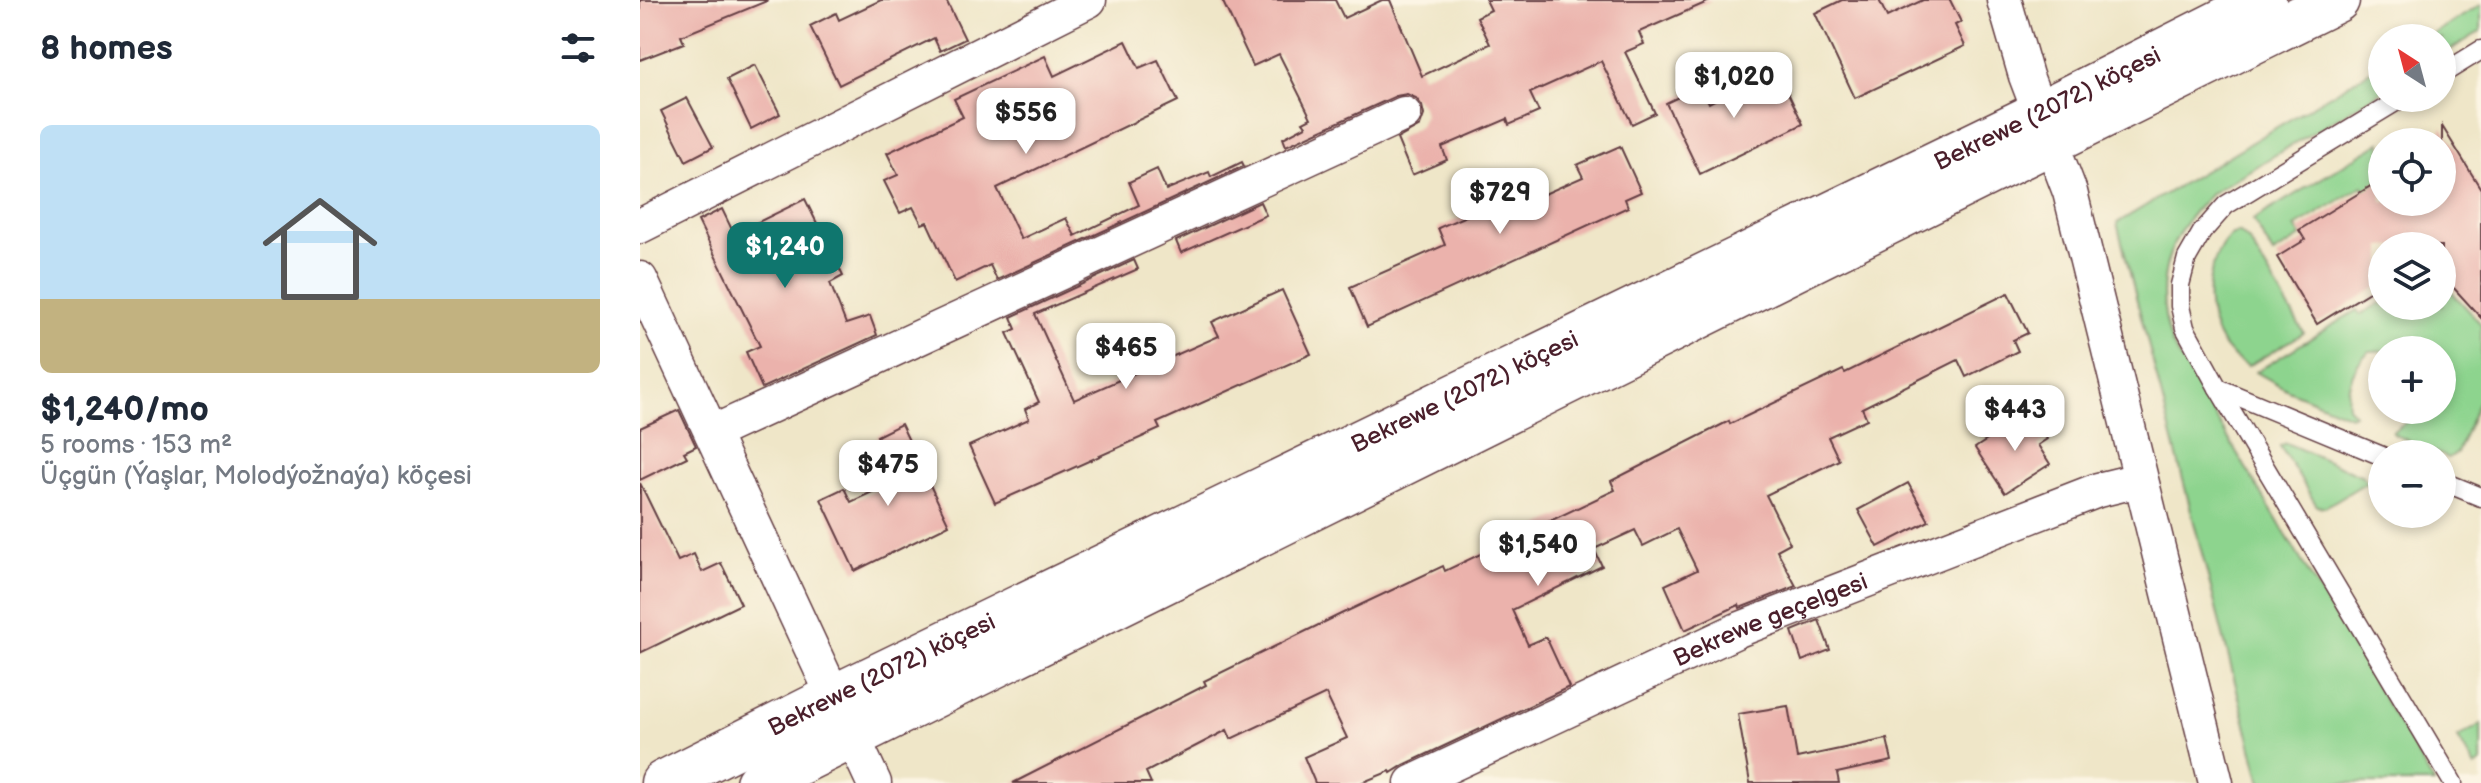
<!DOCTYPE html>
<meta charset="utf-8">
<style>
body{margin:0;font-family:"Balsamiq Sans",sans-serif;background:#f6f6f7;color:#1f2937;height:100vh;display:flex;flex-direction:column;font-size:30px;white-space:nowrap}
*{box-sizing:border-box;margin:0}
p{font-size:26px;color:#747a83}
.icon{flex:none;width:44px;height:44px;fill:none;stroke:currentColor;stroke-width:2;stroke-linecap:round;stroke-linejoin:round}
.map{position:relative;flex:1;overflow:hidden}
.sheet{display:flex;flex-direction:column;background:#fff;width:640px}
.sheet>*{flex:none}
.needle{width:52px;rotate:324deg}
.buttons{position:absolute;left:1728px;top:24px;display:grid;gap:16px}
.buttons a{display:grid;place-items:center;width:88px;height:88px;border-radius:50%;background:#fff;box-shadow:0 4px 12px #0003;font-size:40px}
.price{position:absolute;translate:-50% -68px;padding:0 18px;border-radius:16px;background:#fff;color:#222;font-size:26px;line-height:52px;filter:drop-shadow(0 2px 4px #0008)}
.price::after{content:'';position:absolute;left:50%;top:48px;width:24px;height:18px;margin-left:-12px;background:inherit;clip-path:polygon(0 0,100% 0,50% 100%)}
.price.on{background:#0f766e;color:#fff}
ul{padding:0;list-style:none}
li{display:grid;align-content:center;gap:16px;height:424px;padding:0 40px}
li+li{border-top:2px solid #e0e1e3}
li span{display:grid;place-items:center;height:248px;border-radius:12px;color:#555}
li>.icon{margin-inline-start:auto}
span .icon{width:144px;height:144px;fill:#fffc;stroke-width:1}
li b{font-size:34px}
h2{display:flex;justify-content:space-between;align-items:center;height:96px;padding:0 40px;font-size:34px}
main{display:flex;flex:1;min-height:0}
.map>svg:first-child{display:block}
.green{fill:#8dd48e;stroke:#6c7a5c;stroke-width:2}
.building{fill:#ebb2ac}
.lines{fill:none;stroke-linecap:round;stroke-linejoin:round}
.lane-casing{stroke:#633d43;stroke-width:21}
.street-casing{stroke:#633d43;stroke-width:37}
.secondary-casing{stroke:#633d43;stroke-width:47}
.lane{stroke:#fff;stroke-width:18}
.street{stroke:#fff;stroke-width:34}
.secondary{stroke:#fff;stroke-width:44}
.labels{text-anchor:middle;stroke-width:6;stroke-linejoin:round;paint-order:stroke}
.street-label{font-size:24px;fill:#4a1f2b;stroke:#fcf5e5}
</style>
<main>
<section class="sheet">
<h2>8 homes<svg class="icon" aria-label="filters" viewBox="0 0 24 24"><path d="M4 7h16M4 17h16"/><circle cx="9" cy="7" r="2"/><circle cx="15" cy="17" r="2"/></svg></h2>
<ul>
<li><span style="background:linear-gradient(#bfe0f5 70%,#c2b280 0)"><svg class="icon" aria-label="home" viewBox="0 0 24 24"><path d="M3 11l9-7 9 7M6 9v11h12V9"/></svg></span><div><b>$1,240/mo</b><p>5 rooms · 153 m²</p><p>Üçgün (Ýaşlar, Molodýožnaýa) köçesi</p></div></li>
</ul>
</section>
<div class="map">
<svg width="1841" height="783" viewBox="0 0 1841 783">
<rect width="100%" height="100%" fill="#fcf5e5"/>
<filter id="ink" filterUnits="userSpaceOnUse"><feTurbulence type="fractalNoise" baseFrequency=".0125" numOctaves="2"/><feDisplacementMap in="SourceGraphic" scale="16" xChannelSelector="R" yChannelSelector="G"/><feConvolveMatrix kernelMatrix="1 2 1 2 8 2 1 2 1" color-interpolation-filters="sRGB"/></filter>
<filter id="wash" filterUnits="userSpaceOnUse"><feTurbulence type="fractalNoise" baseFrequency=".006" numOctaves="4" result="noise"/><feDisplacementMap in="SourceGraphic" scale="32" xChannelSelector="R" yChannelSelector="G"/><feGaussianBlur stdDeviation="1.8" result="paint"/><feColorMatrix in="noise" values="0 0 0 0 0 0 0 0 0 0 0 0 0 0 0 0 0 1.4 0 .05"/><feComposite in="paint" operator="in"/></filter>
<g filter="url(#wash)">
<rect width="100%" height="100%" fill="#efe6c8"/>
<g class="green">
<polygon points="1841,5 1841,31 1802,55 1802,38 1786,38"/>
<path d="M1742,64v27l-170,102c-46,43 -60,91 -40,151l262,439h-173l-144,-560z"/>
<polygon points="1741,142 1742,174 1738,177 1742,185 1729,195 1723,186 1655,227 1661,237 1633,254 1613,220"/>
<path d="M1599,232l10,9 55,92 -56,33c-39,-19 -47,-69 -33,-106 5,-13 11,-24 24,-28z"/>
<path d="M1802,281l39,43v72l-24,57 -9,5 -53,-23 -3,-3 17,-12 7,-10h26v-60l-72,1c-15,11 -25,37 -22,55l6,8 -4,2 -62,-26 -32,-18 101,-62 3,5 22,-13v4h60z"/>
<polygon points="1646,443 1723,476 1727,482 1685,507 1677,506 1640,446"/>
<polygon points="1841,724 1841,763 1835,767 1818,738"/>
</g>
<g id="blocks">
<g class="building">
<polygon points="0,0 126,0 127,1 41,36 44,43 0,60"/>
<polygon points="241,0 306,0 325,39 300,51 294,38 199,85 170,26 196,13 199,20"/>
<polygon points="582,0 695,0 704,18 742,0 750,0 782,76 850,44 837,17 851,10 846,0 1072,0 999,32 1004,44 985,52 1015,113 992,124 961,61 890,93 899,112 869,125 867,119 802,147 807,160 772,175 757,139 780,126 784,115 782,106 776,98 767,94 756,96 646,146 643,138 666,126 663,122 671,118 639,54 613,66"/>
<polygon points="1202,0 1239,0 1247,17 1283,0 1310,0 1321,22 1315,25 1325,46 1215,98 1175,13"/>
<polygon points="486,41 499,68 518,60 538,101 357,188 381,239 426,218 435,236 499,205 489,182 517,169 526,190 569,172 571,177 602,162 604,166 357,280 350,265 315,282 287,222 282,224 273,207 260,213 244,181 258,175 247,153 323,117 314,99 405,56 414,76"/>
<polygon points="115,65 140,114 111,129 87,79"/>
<polygon points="1136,68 1163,124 1060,174 1026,103 1061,86 1069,103"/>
<polygon points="47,98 73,147 46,161 21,111"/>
<polygon points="1802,126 1841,189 1841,318 1802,275 1802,246 1742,246 1742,284 1677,324 1637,257 1665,240 1659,230 1742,179 1742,202 1802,202"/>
<polygon points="980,146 1001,192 985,199 988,207 727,327 710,287 805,245 798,228 835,212 828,196 852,185 860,203 887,191 891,200 943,177 937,165"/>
<polygon points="165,199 203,276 190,283 206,324 230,316 237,335 122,388 106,352 120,346 58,221 82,209 94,234"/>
<polygon points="620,202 626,215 541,253 536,241"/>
<polygon points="494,260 498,269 395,314 434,400 579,336 572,322 642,290 671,354 517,423 520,429 355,503 329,446 389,419 385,409 399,402 367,333 376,329 371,317"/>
<polygon points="1368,293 1388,333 1373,340 1378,351 1326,377 1318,360 1222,408 1227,419 1188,437 1199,460 1126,495 1150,543 1137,550 1156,586 1100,608 1099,605 1045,630 1025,585 1057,570 1037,529 1003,546 995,530 954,549 962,566 872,610 888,645 906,637 929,687 764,765 751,773 750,771 721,783 675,783 664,757 707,738 686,694 591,739 587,730 506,772 511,783 373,783 566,685 564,681 701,614 803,566 805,571 975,490 971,481 1089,421 1090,424 1203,370 1205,373"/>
<polygon points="39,410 56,446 44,452 47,457 0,480 0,428"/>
<polygon points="1390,412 1407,439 1398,445 1410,464 1365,493 1335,448"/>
<polygon points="261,424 309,525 215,571 181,499 204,488 211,502 258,480 237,436"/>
<polygon points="0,483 38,561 54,554 62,572 81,563 101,604 0,653"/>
<polygon points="1268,483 1289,521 1238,547 1218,510"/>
<polygon points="1179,620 1190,650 1162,661 1152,631"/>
<polygon points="1148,706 1157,758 1247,739 1252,761 1197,773 1199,783 1110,783 1098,714"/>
</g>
</g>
</g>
<g filter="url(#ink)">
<use href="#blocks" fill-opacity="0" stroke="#633d43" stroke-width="2"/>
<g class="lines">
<g class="lane-casing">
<g id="lane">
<polyline points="1802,74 1841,50"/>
<polyline points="1762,98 1586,205 1562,232 1547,258 1540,285 1540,306 1545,328 1578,388 1813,783"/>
<polyline points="1578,388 1742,456"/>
<polyline points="1802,481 1841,497"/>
</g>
</g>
<g class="street-casing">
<g id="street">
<polyline points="1364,0 1386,76 1430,192 1576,783"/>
<polyline points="0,226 449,0"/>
<polyline points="0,279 234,783"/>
<polyline points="72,433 764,114"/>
<path id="s1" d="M772,783l326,-153 360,-140 41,-10"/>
</g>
</g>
<g class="secondary-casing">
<g id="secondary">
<path id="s2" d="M23,783l171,-86 1206,-584 224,-113"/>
<polyline points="118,783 1697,0"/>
</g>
</g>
<use href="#lane" class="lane"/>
<use href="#street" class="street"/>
<use href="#secondary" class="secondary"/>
</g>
</g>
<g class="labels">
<g class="street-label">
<text dy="8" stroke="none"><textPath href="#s2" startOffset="1540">Bekrewe (2072) köçesi</textPath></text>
<text dy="8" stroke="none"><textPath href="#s2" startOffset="892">Bekrewe (2072) köçesi</textPath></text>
<text dy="8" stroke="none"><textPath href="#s1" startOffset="394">Bekrewe geçelgesi</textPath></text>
<text dy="8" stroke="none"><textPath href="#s2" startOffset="244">Bekrewe (2072) köçesi</textPath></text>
</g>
</g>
</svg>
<div class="buttons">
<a><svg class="needle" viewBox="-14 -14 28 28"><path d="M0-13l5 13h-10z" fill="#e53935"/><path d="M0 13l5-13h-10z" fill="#747a83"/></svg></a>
<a><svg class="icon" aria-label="locate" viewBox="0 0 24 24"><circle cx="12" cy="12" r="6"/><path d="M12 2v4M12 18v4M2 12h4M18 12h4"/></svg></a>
<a><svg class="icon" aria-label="layers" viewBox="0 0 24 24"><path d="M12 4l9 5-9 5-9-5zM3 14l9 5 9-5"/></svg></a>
<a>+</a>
<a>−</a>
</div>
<b class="price" style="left:1094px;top:120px">$1,020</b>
<b class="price" style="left:386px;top:156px">$556</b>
<b class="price" style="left:860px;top:236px">$729</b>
<b class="price on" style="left:145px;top:290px">$1,240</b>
<b class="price" style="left:486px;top:391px">$465</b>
<b class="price" style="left:1375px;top:453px">$443</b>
<b class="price" style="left:248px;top:508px">$475</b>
<b class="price" style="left:898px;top:588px">$1,540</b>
</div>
</main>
